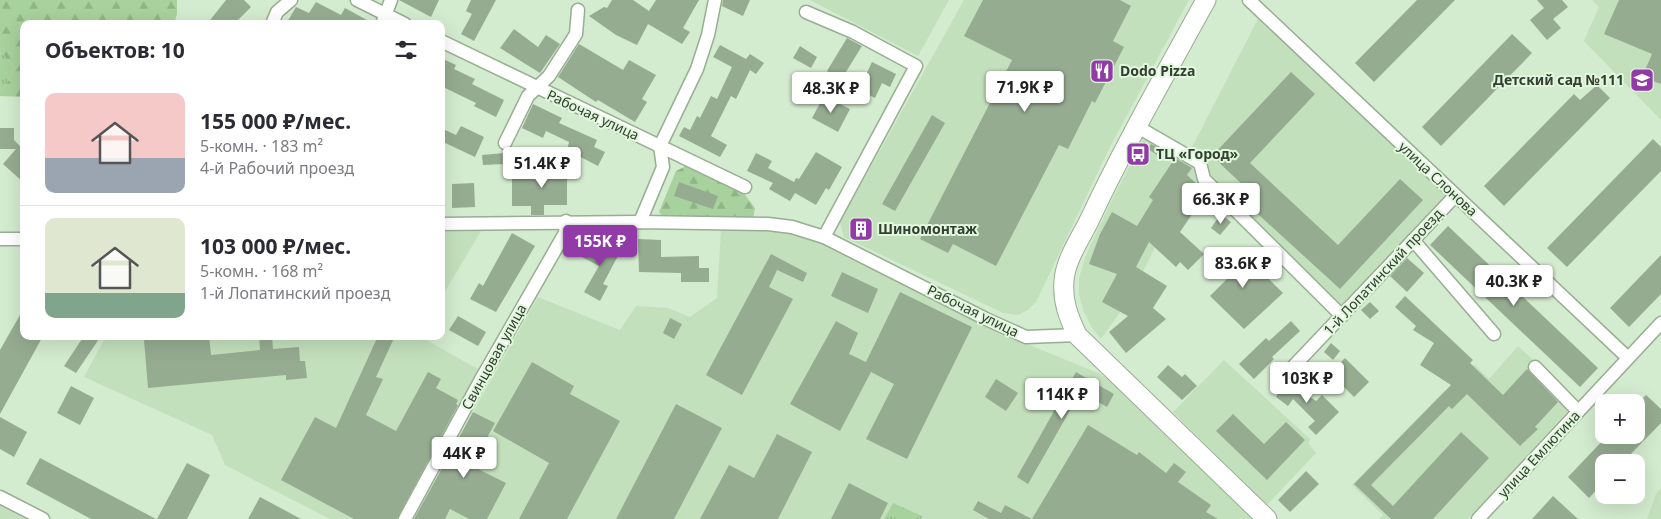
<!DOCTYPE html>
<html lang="ru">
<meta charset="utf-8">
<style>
body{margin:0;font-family:"Noto Sans",sans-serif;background:#f7f7f7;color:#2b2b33;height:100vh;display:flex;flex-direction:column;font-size:19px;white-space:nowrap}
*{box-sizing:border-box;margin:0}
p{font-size:16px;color:#7c7c81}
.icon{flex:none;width:28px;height:28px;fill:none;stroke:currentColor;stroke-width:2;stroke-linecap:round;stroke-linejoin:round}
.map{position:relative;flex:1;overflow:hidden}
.side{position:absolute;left:20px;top:20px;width:425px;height:320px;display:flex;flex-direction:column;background:#fff;border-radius:10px;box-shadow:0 5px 20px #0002}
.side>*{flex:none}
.fabs{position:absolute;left:1595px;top:394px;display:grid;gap:10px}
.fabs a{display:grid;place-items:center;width:50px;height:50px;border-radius:10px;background:#fff;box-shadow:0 5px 20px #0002;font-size:25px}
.price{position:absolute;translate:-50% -42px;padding:0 11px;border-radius:5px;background:#fff;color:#222;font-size:16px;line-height:32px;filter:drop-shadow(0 1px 2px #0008)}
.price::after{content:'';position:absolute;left:50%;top:30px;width:15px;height:11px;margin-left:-8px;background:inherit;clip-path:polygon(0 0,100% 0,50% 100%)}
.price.active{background:#923aa7;color:#fff}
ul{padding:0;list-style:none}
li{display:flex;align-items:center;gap:15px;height:125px;padding:0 25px}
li+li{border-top:1px solid #e1e1e2}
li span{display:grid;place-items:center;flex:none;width:140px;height:100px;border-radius:10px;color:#555}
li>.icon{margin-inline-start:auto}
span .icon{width:60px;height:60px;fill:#fffc;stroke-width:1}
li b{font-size:21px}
h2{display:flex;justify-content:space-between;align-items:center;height:60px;padding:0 25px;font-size:21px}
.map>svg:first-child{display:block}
.built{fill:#c3e0bc}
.grass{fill:url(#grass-tufts)}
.forest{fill:url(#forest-firs)}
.building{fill:#96ac91}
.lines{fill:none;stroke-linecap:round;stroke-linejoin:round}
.minor-casing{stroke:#98ae92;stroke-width:15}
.primary-casing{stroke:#98ae92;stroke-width:21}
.minor{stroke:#fff;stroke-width:12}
.primary{stroke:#fff;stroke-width:19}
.labels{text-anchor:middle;stroke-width:4;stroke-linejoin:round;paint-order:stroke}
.poi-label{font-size:14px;font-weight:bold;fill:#353e33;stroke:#e0f8db;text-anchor:start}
.street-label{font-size:14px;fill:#353e33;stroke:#e0f8db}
</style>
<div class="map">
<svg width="1661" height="519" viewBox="0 0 1661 519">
<defs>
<pattern id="grass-tufts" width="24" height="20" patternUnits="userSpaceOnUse" patternTransform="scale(1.25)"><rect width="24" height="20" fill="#a7d19d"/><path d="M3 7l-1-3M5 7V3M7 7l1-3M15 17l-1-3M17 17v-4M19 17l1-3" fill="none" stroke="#90b488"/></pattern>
<pattern id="forest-firs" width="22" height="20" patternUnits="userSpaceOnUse" patternTransform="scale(1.25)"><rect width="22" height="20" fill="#a7d19d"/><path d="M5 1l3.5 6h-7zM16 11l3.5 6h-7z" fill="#90b488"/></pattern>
</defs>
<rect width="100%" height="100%" fill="#d3ebce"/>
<g class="built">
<polygon points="810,0 949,0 918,56"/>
<polygon points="964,0 1189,0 1111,145 1036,302 1028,310 1018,315 1003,313 844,237 840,222"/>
<polygon points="1592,0 1661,0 1661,120 1584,41 1599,7"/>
<polygon points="1258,19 1453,203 1349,314 1199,177 1169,219 1130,298 1101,339 1092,328 1084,312 1079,295 1079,278 1086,255 1112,200 1143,140 1150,137 1194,165 1199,177 1207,165 1190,151"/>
<polygon points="721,230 779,231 803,234 984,326 1100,374 1122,389 1254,519 445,519 495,423 473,412 538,297 620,330 636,306 668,308 690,317 717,298"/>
<polygon points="481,231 441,298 441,232"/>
<polygon points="106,336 419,336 478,369 400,519 330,519 225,465 212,435 84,377"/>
<polygon points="1518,346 1577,401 1468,519 1379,519 1383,515 1352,485 1444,391 1447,393 1474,364 1489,379"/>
<polygon points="1224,360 1310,439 1309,444 1316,453 1267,505 1173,412"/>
<polygon points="1661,488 1661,519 1647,519 1656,494"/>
<polygon points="0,505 29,519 0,519"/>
</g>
<g class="grass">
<polygon points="0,52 15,67 5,87 0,91"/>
<polygon points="893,503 922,516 921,519 884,519"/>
</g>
<g class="forest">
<polygon points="0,0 177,0 177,14 174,24 24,24 24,97 0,96 0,91 5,87 15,67 0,52"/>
<polygon points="688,165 742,191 755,208 753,219 663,216 659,212 676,171"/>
</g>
<g class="building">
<polygon points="226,0 244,0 251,7 234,24 207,24"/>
<polygon points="399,0 439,0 431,17"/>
<polygon points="471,0 496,0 474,41 461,34 472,14 466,11"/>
<polygon points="612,0 633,0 649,11 656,0 699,0 683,28 690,32 682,44 648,24 637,45 616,35 589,16 604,7 607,8"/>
<polygon points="723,0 750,0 743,16 722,6"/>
<polygon points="983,0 1120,0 1131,6 1113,41 1124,47 1095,103 1092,101 1068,149 1059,145 996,266 953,244 948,253 920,239 1012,60 964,36"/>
<polygon points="1417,0 1455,0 1374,82 1355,63"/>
<polygon points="1537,0 1562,0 1568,7 1553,19 1561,28 1547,40 1530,20 1544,8"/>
<polygon points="1619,0 1661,0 1661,84 1642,77 1652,54 1604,34"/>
<polygon points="316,2 341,15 345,8 374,24 286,24 296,7 309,13"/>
<polygon points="514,29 538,47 546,35 560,44 540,73 500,48"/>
<polygon points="1512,34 1532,53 1441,146 1422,127"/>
<polygon points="847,38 862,46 841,80 827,71"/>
<polygon points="579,44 623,70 629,60 656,75 642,99 647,102 635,122 598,100 596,102 558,77"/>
<polygon points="720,45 746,59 750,54 764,63 756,74 750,70 736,99 731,96 711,136 727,145 720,157 679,136 684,127 690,130 697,116 700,118 711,96 717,99 732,67 713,57"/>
<polygon points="800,46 817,57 811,68 793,58"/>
<polygon points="441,58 456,65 454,69 475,79 472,84 504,100 496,117 474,106 476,103 441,86"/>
<polygon points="872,62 896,74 890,87 882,83 875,98 859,90"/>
<polygon points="1291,72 1315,94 1250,163 1338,245 1400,179 1423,200 1340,289 1237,195 1245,187 1212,156"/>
<polygon points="1597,85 1610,98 1504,206 1484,186 1574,94 1580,100"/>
<polygon points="824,96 850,109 838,132 812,118"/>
<polygon points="533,104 562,118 559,123 597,140 594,147 605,152 598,166 567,150 569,142 546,131 543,138 522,128"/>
<polygon points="932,115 945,123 895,211 882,204"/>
<polygon points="461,126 484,137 475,157 441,141 441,128 456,135"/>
<polygon points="0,128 14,128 14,140 20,146 24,141 24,183 3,164 16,149 0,149"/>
<polygon points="1653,139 1661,147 1661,171 1567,267 1547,248"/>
<polygon points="1151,144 1164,151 1160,157 1148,149"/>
<polygon points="816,152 842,167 829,190 826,188 816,205 795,193 790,201 769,189 773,183 747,171 756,153 772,161 768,168 794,182 796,178 799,179"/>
<polygon points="504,153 505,164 483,165 482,155"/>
<polygon points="1175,158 1192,168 1187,175 1222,208 1217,214 1201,201 1180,232 1204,254 1188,270 1180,262 1176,267 1149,242 1136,267 1167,286 1153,308 1166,319 1126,353 1109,332 1128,316 1102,302 1117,274 1089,264 1100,234 1112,212 1137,226 1153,200 1149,197"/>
<polygon points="569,164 567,171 567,205 544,205 544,215 531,215 531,206 512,206 512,179 533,178 533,166"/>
<polygon points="679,182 718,196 713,209 674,196"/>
<polygon points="474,183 475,207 452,208 452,184"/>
<polygon points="1221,214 1231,222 1220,235 1211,228"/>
<polygon points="1448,226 1598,368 1580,387 1430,245"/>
<polygon points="512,233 535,246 496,312 470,299 479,283 483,286"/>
<polygon points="593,238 620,252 603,284 608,286 600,301 584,292 599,266 582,257"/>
<polygon points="638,239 661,240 661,257 699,256 699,268 709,268 709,282 681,282 681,273 639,272"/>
<polygon points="1222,249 1239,263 1247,258 1283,293 1244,329 1210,296 1227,279 1209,264"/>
<polygon points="771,254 807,273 803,282 777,270 769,287 793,299 742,395 706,375"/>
<polygon points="1661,255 1661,294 1629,327 1610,308"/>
<polygon points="1407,258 1424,273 1407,292 1390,276"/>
<polygon points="842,272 878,289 868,313 831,296"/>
<polygon points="900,292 972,327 907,459 866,439 894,384 871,372 840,431 790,404 836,321 858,333 849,354 866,362"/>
<polygon points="1405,296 1473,360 1470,363 1503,395 1527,369 1558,402 1535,427 1538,429 1520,446 1467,394 1452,409 1449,406 1371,485 1393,506 1461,432 1489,458 1433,519 1391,519 1354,484 1451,385 1420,365 1434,343 1413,330 1416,326 1395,307"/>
<polygon points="1370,302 1379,311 1370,319 1361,310"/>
<polygon points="24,308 24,336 43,336 0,414 0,350"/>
<polygon points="458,316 486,332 478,346 449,330"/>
<polygon points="670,318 682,324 674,339 663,333"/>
<polygon points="1291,321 1300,331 1272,357 1274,359 1254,379 1239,364 1266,338 1269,341"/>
<polygon points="84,336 101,336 76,373 64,366"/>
<polygon points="186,336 209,336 211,355 260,350 259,336 272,336 273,349 299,347 300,361 305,361 307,378 286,380 286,375 148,388 144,340"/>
<polygon points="378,336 395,336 376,377 383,379 366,415 396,431 428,372 441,379 436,388 458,400 456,404 458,405 397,519 354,519 281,480 315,417 336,428"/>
<polygon points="1331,343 1340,351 1333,360 1324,352"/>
<polygon points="1345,358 1369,382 1354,397 1330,373"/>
<polygon points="532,362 574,386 570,394 620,421 567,519 519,519 549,463 493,431"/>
<polygon points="1168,365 1182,377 1185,374 1197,386 1182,400 1157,377"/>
<polygon points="1076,372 1114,394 1107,407 1086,395 1077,398 1028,484 1017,477"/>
<polygon points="1276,373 1316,401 1322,395 1339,412 1316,435 1308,427 1315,421 1293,399 1288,406 1276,397 1282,388 1272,378"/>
<polygon points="996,379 1018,393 1006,411 985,397"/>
<polygon points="71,386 94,398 80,425 57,413"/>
<polygon points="1646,395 1661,409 1661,423 1623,462 1604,462 1604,482 1589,498 1568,477 1608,435 1636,435 1636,405"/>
<polygon points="676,404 722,428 674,519 616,519"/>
<polygon points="473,412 495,423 472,466 506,483 487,519 469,519 450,509 445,519 414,519"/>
<polygon points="1233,414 1264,444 1286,422 1305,440 1267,480 1216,431"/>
<polygon points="0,417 27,432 14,457 0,449"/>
<polygon points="1088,425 1137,455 1139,452 1166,473 1174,463 1186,472 1178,482 1211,505 1206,512 1218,519 1032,519"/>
<polygon points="777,434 812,452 778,519 700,519 729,465 754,478"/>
<polygon points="40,458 156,519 91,519 26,484"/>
<polygon points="187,463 210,475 187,519 157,519"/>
<polygon points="1306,471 1319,484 1290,512 1278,500"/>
<polygon points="849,483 888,503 880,519 831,519"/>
<polygon points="1553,496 1578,519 1532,519"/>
<polygon points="260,497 301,519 248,519"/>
<polygon points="978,501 1001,513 1005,505 1032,519 989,519 973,510"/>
</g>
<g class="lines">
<g class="minor-casing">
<g id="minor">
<polyline points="357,0 405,24"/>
<polyline points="1249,0 1628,358"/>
<polyline points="806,12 853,32 916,66 824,237"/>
<polyline points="272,24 277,12 291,0"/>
<polyline points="382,24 391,0"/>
<polyline points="441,41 745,187"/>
<polyline points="1136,126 1200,163 1204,179 1342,316"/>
<polyline points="505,143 528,96 549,76 576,34 578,10"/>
<polyline points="640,222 663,167 660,146 697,69 708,35 715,0"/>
<polyline points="441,224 640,222 768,224 792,227 824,237 986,319 1026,337 1077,335"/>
<polyline points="0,239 24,239"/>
<polyline points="1413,240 1494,334"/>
<polyline points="1535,367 1578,411"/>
<polyline points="1291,369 1455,196"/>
<polyline points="0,497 43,519"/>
<polyline points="405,519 480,381 565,233 566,221"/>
<polyline points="1478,519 1661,323"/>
</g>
</g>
<g class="primary-casing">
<path id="primary" d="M1206,0c-40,73 -82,146 -117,221 -9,18 -24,40 -25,60 -2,20 5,37 13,54l190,184"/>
</g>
<use href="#minor" class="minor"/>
<use href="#primary" class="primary"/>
</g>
<defs>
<g id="restaurant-square" transform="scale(1.25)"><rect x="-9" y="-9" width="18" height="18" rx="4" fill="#923aa7" stroke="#e0f8db"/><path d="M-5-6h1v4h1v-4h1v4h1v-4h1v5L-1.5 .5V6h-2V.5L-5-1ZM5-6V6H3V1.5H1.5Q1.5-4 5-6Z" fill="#fff"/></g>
<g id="school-square" transform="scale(1.25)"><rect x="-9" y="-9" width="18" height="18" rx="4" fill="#923aa7" stroke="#e0f8db"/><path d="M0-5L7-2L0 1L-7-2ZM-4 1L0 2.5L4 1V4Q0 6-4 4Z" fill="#fff"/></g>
<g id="bus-square" transform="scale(1.25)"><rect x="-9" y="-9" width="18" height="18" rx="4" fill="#923aa7" stroke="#e0f8db"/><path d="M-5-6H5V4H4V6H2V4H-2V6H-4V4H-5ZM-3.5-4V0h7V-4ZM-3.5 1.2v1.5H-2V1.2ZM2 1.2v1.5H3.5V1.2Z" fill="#fff"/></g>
<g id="building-square" transform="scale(1.25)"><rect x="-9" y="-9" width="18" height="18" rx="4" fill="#923aa7" stroke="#e0f8db"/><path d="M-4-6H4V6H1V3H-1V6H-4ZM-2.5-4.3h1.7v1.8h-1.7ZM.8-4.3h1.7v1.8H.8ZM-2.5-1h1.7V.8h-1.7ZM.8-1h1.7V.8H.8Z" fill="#fff"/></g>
</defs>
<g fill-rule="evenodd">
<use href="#restaurant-square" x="1102" y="71"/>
<use href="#school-square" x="1642" y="80"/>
<use href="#bus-square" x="1138" y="154"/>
<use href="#building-square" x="861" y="229"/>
</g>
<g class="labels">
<g class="poi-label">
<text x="1120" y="76">Dodo Pizza</text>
<text x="1624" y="85" text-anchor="end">Детский сад №111</text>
<text x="1156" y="159">ТЦ «Город»</text>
<text x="878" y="234">Шиномонтаж</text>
</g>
<g class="street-label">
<text transform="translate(593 115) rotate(25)" y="5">Рабочая улица</text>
<text transform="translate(1438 179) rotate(43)" y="5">улица Слонова</text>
<text transform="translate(1383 272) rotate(-47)" y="5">1-й Лопатинский проезд</text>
<text transform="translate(973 311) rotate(26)" y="5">Рабочая улица</text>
<text transform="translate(494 357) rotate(-61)" y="5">Свинцовая улица</text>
<text transform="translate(1539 454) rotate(-47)" y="5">улица Емлютина</text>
</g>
</g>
</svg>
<div class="fabs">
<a>+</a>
<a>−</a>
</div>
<b class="price" style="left:1025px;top:113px">71.9K ₽</b>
<b class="price" style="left:831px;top:114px">48.3K ₽</b>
<b class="price" style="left:542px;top:189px">51.4K ₽</b>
<b class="price" style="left:1221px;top:225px">66.3K ₽</b>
<b class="price active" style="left:600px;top:267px">155K ₽</b>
<b class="price" style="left:1243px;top:289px">83.6K ₽</b>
<b class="price" style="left:1514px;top:307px">40.3K ₽</b>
<b class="price" style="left:1307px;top:404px">103K ₽</b>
<b class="price" style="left:1062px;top:420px">114K ₽</b>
<b class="price" style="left:464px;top:479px">44K ₽</b>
<section class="side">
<h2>Объектов: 10<svg class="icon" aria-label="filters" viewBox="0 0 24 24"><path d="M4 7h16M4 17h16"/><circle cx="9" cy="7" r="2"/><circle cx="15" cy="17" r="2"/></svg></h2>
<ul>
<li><span style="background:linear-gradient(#f6c9c9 65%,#9aa5b1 0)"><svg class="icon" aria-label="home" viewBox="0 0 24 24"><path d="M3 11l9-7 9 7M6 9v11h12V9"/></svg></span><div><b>155 000 ₽/мес.</b><p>5-комн. · 183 m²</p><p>4-й Рабочий проезд</p></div></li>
<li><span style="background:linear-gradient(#dfe7d0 75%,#7fa58c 0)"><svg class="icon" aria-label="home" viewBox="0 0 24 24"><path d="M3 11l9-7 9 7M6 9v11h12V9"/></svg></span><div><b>103 000 ₽/мес.</b><p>5-комн. · 168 m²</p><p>1-й Лопатинский проезд</p></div></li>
</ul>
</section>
</div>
